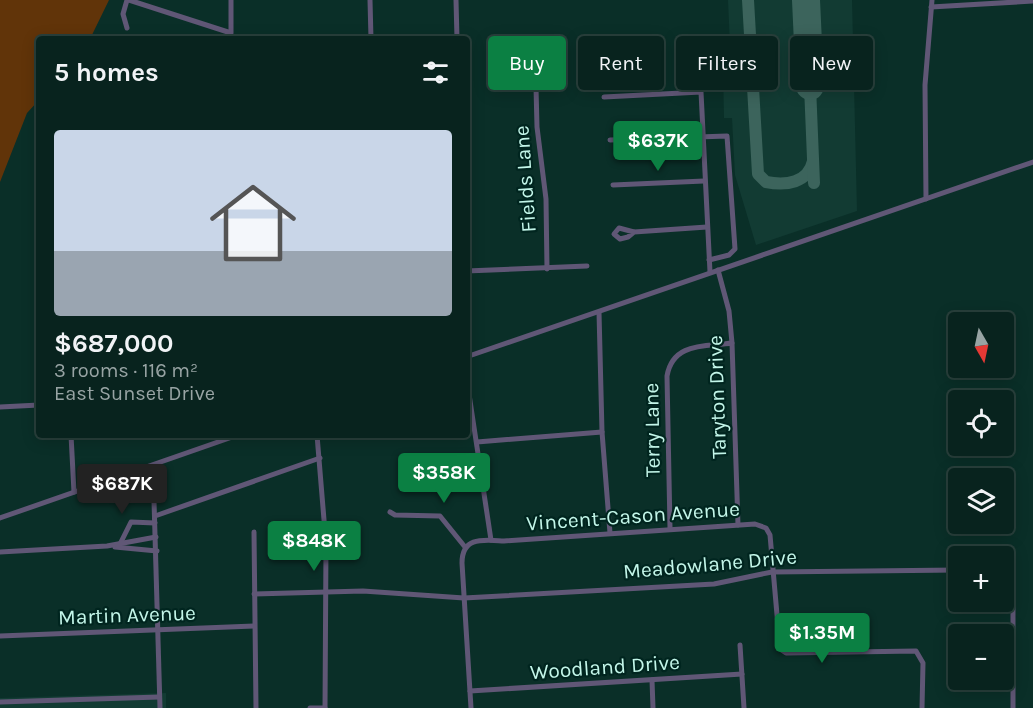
<!DOCTYPE html>
<meta charset="utf-8">
<style>
body{margin:0;font-family:Karla,sans-serif;background:#162f2b;color:#f1f3f6;height:100vh;display:flex;flex-direction:column;font-size:22px;white-space:nowrap}
*{box-sizing:border-box;margin:0}
p{font-size:20px;color:#98a4a4}
.icon{flex:none;width:33px;height:33px;fill:none;stroke:currentColor;stroke-width:2;stroke-linecap:round;stroke-linejoin:round}
.map{position:relative;flex:1;overflow:hidden}
.side{position:absolute;left:36px;top:36px;width:434px;height:402px;display:flex;flex-direction:column;background:#08231e;border-radius:6px;box-shadow:0 3px 15px #0003,0 0 0 2px #29403c}
.side>*{flex:none}
.top-card{position:absolute;left:488px;top:36px;width:454px;height:54px;display:flex;gap:12px}
.needle{width:39px;rotate:171deg}
.buttons{position:absolute;left:948px;top:312px;display:grid;gap:12px}
.buttons a{display:grid;place-items:center;width:66px;height:66px;border-radius:6px;background:#08231e;box-shadow:0 3px 15px #0003,0 0 0 2px #29403c;font-size:30px}
.price{position:absolute;translate:-50% -51px;padding:0 14px;border-radius:6px;background:#0b8043;color:#fff;font-size:20px;line-height:39px;filter:drop-shadow(0 2px 3px #0008)}
.price::after{content:'';position:absolute;left:50%;top:36px;width:18px;height:14px;margin-left:-9px;background:inherit;clip-path:polygon(0 0,100% 0,50% 100%)}
.price.current{background:#222;color:#fff}
ul{padding:0;list-style:none}
li{display:grid;align-content:center;gap:12px;height:318px;padding:0 18px}
li span{display:grid;place-items:center;height:186px;border-radius:6px;color:#555}
li>.icon{margin-inline-start:auto}
span .icon{width:108px;height:108px;fill:#fffc;stroke-width:1}
li b{font-size:26px}
h2{display:flex;justify-content:space-between;align-items:center;height:72px;padding:0 18px;font-size:26px}
.tag{padding:0 21px;border-radius:6px;background:#08231e;box-shadow:0 3px 15px #0003,0 0 0 2px #29403c;font-size:21px;line-height:54px}
.tag.current{background:#0b8043;color:#fff}
.map>svg:first-child{display:block}
.built{fill:#123b33}
.green{fill:#613409}
.lines{fill:none;stroke-linecap:round;stroke-linejoin:round}
.taxiway{stroke:#3c645c;stroke-width:12}
.runway{stroke:#3c645c;stroke-width:28}
.minor{stroke:#605776;stroke-width:5}
.labels{text-anchor:middle;stroke-width:4.5;stroke-linejoin:round;paint-order:stroke}
.street-label{font-size:21px;fill:#c3f6e9;stroke:#00251f}
</style>
<div class="map">
<svg width="1033" height="708" viewBox="0 0 1033 708">
<rect width="100%" height="100%" fill="#0a2f28"/>
<g class="built">
<polygon points="728,0 852,0 857,211 756,245 735,175 732,118 724,118 723,69 731,68"/>
<polygon points="166,693 166,708 0,708 0,698"/>
</g>
<polygon class="green" points="0,0 109,0 90,39 39,39 39,100 27,113 0,182"/>
<g class="lines">
<g class="taxiway">
<path d="M748,0l10,174 8,8c20,4 42,1 47,-21"/>
<polyline points="810,86 814,183"/>
</g>
<polyline class="runway" points="806,0 810,86"/>
<g class="minor">
<polyline points="127,0 123,14 127,28"/>
<polyline points="129,0 231,33 231,0"/>
<polyline points="370,0 371,39"/>
<polyline points="456,0 457,39"/>
<polyline points="931,7 1033,1"/>
<polyline points="536,87 537,127 546,199 547,269"/>
<polyline points="604,97 701,92 710,272"/>
<polyline points="610,140 727,136 735,249 729,255 709,260"/>
<polyline points="613,185 704,181"/>
<polyline points="926,199 925,85 932,0"/>
<polyline points="634,232 628,237 620,239 614,234 619,228 634,232 707,227"/>
<polyline points="718,270 729,311 732,343 738,525"/>
<polyline points="466,271 587,266"/>
<polyline points="599,312 602,432 610,533"/>
<polyline points="466,357 1033,162"/>
<polyline points="466,374 491,540"/>
<polyline points="0,407 39,405"/>
<polyline points="71,435 74,492"/>
<polyline points="317,435 326,544 325,708"/>
<polyline points="477,442 602,432"/>
<polyline points="153,466 160,708"/>
<polyline points="390,512 395,515 440,516 465,547"/>
<polyline points="155,516 320,458"/>
<polyline points="0,518 238,435"/>
<path d="M670,528l-3,-152c6,-34 38,-29 65,-33"/>
<polyline points="254,532 256,708"/>
<polyline points="119,546 131,522 155,523"/>
<polyline points="115,547 157,551"/>
<polyline points="0,552 107,546 156,537"/>
<polyline points="1004,571 1011,574 1013,583 1013,708"/>
<polyline points="254,594 363,591 464,598 714,584 772,572 958,570"/>
<polyline points="0,636 254,626"/>
<polyline points="740,645 744,708"/>
<polyline points="652,680 653,708"/>
<polyline points="470,691 742,674"/>
<polyline points="0,702 159,697"/>
<polyline points="310,708 325,708"/>
<path d="M471,708l-9,-145c0,-27 22,-23 42,-22l251,-17 11,4 4,7 10,114 6,4 130,-2 7,12 -1,45"/>
</g>
</g>
<g class="labels">
<g class="street-label">
<text transform="translate(525 179) rotate(-94)" y="7">Fields Lane</text>
<text transform="translate(717 397) rotate(-92)" y="7">Taryton Drive</text>
<text transform="translate(652 430) rotate(-91)" y="7">Terry Lane</text>
<text transform="translate(633 516) rotate(-4)" y="7">Vincent-Cason Avenue</text>
<text transform="translate(710 564) rotate(-5)" y="7">Meadowlane Drive</text>
<text transform="translate(127 615) rotate(-2)" y="7">Martin Avenue</text>
<text transform="translate(605 667) rotate(-4)" y="7">Woodland Drive</text>
</g>
</g>
</svg>
<div class="buttons">
<a><svg class="needle" viewBox="-14 -14 28 28"><path d="M0-13l5 13h-10z" fill="#e53935"/><path d="M0 13l5-13h-10z" fill="#98a4a4"/></svg></a>
<a><svg class="icon" aria-label="locate" viewBox="0 0 24 24"><circle cx="12" cy="12" r="6"/><path d="M12 2v4M12 18v4M2 12h4M18 12h4"/></svg></a>
<a><svg class="icon" aria-label="layers" viewBox="0 0 24 24"><path d="M12 4l9 5-9 5-9-5zM3 14l9 5 9-5"/></svg></a>
<a>+</a>
<a>−</a>
</div>
<b class="price" style="left:658px;top:172px">$637K</b>
<b class="price" style="left:444px;top:504px">$358K</b>
<b class="price current" style="left:122px;top:515px">$687K</b>
<b class="price" style="left:314px;top:572px">$848K</b>
<b class="price" style="left:822px;top:664px">$1.35M</b>
<div class="top-card">
<a class="tag current">Buy</a>
<a class="tag">Rent</a>
<a class="tag">Filters</a>
<a class="tag">New</a>
</div>
<section class="side">
<h2>5 homes<svg class="icon" aria-label="filters" viewBox="0 0 24 24"><path d="M4 7h16M4 17h16"/><circle cx="9" cy="7" r="2"/><circle cx="15" cy="17" r="2"/></svg></h2>
<ul>
<li><span style="background:linear-gradient(#c9d6e8 65%,#9aa5b1 0)"><svg class="icon" aria-label="home" viewBox="0 0 24 24"><path d="M3 11l9-7 9 7M6 9v11h12V9"/></svg></span><div><b>$687,000</b><p>3 rooms · 116 m²</p><p>East Sunset Drive</p></div></li>
</ul>
</section>
</div>
